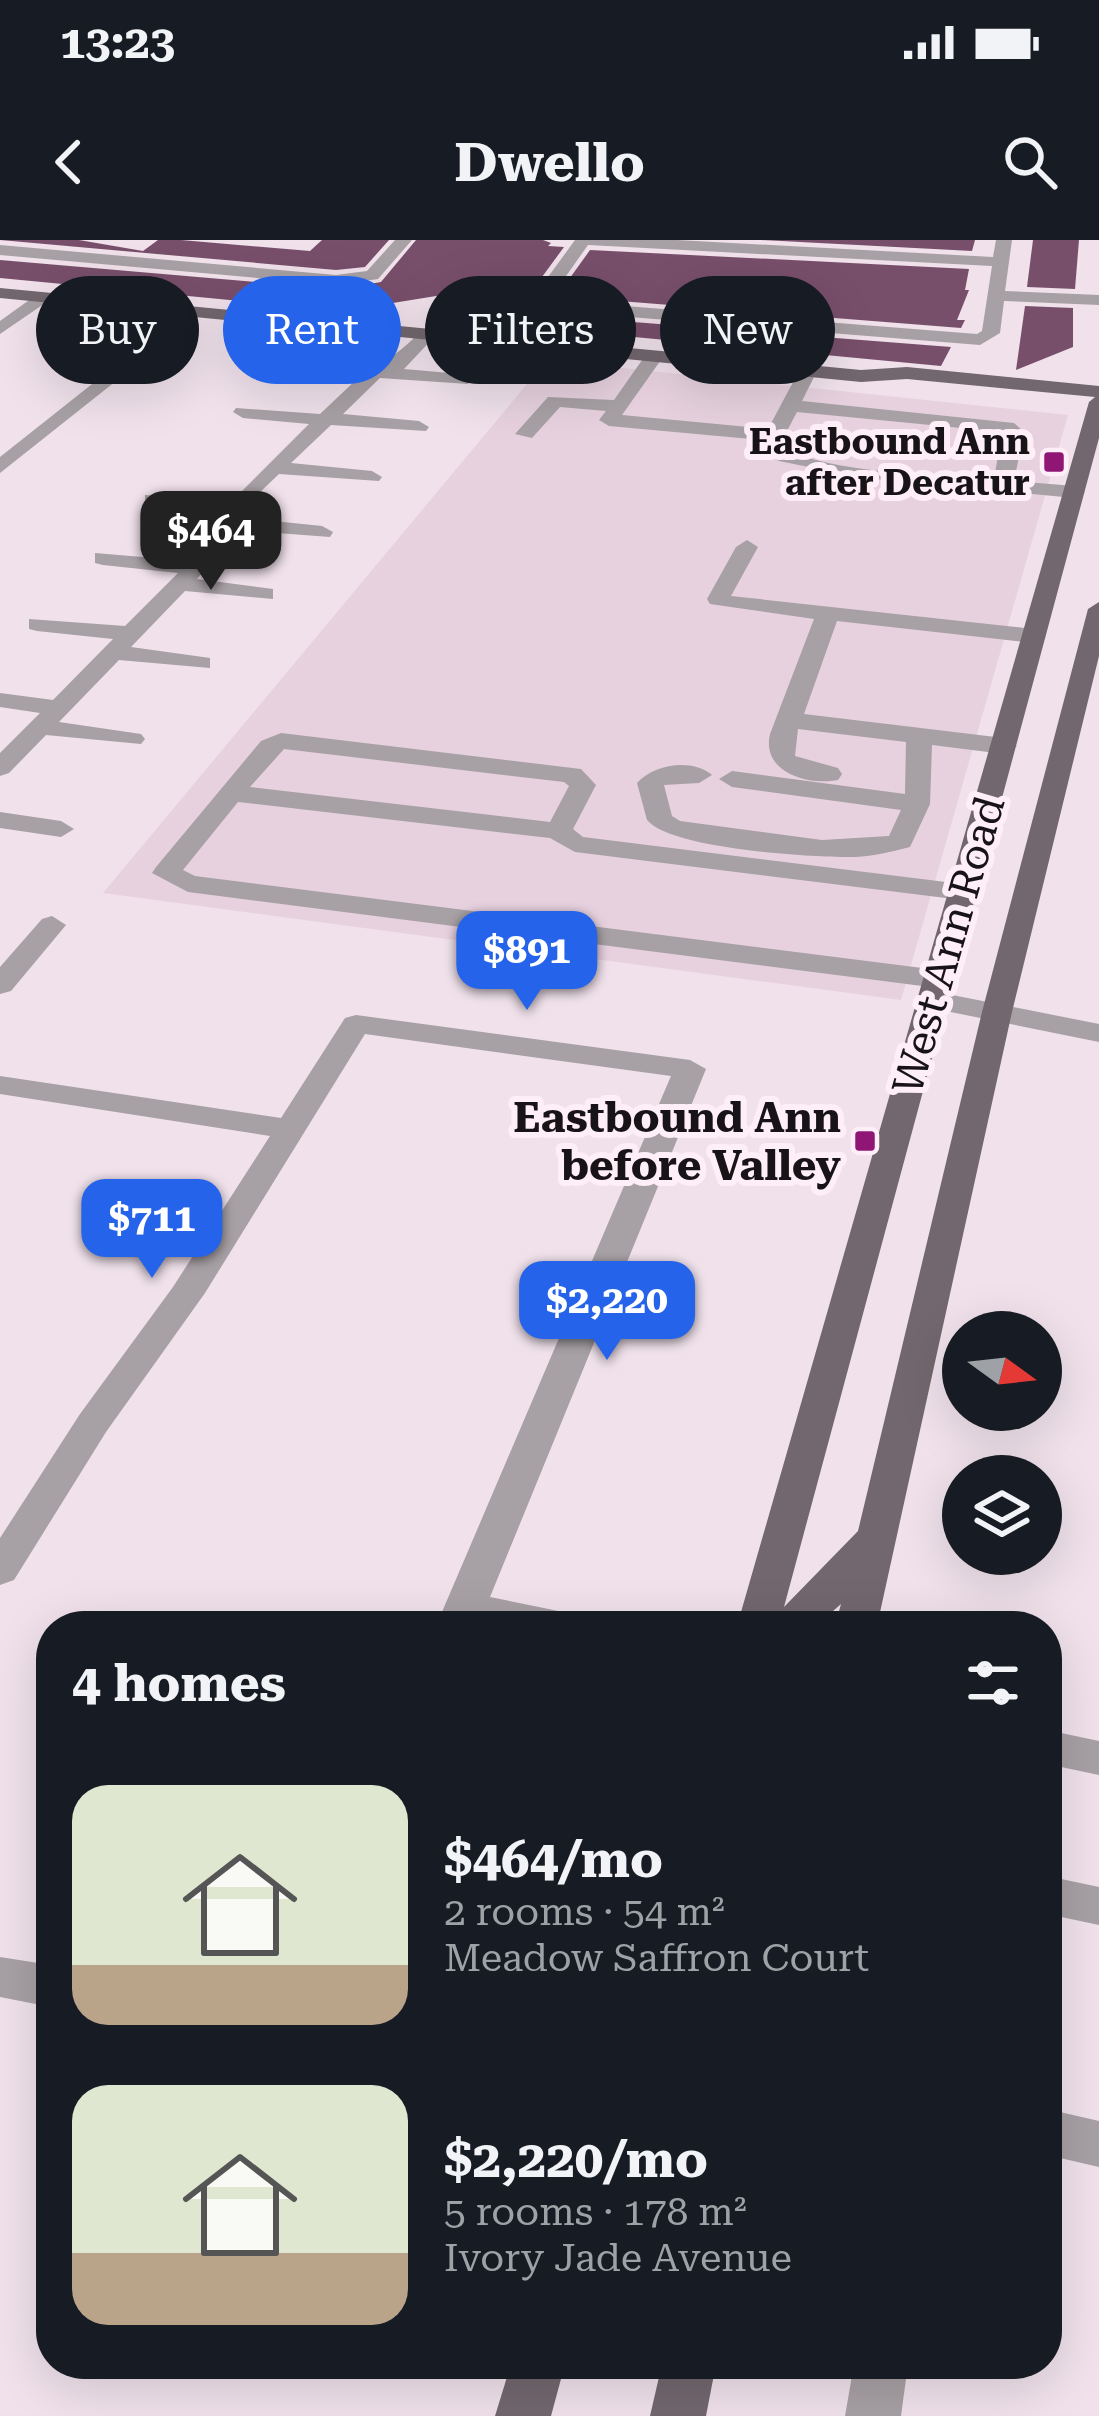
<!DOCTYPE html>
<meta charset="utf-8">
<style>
body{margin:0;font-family:"Roboto Serif",serif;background:#242831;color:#f1f3f6;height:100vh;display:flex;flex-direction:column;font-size:45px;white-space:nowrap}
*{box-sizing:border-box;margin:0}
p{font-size:39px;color:#9ea1a6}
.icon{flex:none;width:66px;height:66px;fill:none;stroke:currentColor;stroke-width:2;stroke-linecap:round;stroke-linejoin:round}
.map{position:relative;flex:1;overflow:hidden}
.details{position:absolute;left:36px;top:1371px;width:1026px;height:768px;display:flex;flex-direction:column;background:#171b24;border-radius:48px;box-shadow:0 12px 48px #0002}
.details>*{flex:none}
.top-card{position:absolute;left:36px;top:36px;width:1029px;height:108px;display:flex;gap:24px}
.needle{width:78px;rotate:105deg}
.tools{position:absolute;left:942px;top:1071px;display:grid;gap:24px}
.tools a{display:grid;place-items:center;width:120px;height:120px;border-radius:50%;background:#171b24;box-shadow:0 12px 48px #0002;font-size:60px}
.price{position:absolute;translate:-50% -102px;padding:0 27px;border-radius:24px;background:#2563eb;color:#fff;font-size:39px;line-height:78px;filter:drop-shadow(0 3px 6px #0008)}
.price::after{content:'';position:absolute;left:50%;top:72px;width:36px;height:27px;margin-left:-18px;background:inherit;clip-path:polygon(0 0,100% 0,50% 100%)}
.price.on{background:#222;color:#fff}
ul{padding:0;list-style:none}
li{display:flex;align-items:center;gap:36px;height:300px;padding:0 36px}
li span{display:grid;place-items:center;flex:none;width:336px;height:240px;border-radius:36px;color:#555}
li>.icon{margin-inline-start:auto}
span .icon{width:144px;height:144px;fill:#fffc;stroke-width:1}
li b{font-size:51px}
h2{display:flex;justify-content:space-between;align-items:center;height:144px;padding:0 36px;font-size:51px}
.tag{padding:0 42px;border-radius:54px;background:#171b24;box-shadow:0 12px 48px #0002;font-size:42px;line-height:108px}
.tag.on{background:#2563eb;color:#fff}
.status{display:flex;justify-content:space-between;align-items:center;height:84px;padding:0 60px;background:#171b24;direction:ltr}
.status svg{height:33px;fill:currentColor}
header{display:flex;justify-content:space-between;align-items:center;height:156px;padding:0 36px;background:#171b24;font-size:54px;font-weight:700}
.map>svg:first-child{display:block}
.built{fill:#e7d1df}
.building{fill:#784f6b}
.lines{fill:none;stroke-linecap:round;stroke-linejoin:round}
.minor{fill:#a7a0a4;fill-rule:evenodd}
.major{fill:#72676e;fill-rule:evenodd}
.poi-dot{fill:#901675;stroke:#feeef8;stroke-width:4.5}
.labels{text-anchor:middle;stroke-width:12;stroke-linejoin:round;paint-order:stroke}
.far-poi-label{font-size:36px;font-weight:bold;fill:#181316;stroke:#feeef8;text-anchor:end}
.street-label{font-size:42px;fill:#181316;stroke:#feeef8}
.poi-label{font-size:42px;font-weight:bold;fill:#181316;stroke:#feeef8;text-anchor:end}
</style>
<div class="status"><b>13:23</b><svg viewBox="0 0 49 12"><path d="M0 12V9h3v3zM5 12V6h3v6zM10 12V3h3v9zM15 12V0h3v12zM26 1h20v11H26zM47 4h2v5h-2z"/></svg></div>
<header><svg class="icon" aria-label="back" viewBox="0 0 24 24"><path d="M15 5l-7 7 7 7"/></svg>Dwello<svg class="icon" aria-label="search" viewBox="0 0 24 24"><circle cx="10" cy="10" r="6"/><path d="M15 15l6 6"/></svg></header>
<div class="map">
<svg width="1099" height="2176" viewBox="0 0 1099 2176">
<rect width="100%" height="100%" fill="#f0e1eb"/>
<polygon class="built" points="547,120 1068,175 901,760 103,653"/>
<g class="building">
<polygon points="0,0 79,0 143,11 158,0 181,0 310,11 322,0 389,0 365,27 336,30"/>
<polygon points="416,0 543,0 551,3 548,6 564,7 509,82 454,81 457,78 447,77 467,51 368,67 340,49 381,42"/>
<polygon points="761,0 975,0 972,11"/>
<polygon points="1033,0 1079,0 1075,49 1027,47"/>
<polygon points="590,10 969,29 965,50 969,50 957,80 965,80 961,88 557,56"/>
<polygon points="0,20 336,49 337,49 315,68 0,38"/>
<polygon points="1025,66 1073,68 1073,107 1016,130"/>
<polygon points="544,75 951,107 941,126 560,90 562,87 537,85"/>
</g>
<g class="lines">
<g class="minor">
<polygon points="395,0 412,0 378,39 336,45 0,15 0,5 336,35 367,31"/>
<path d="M575,0h102l316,17 3,-17h16l-7,51 94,4v10l-95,-4 -4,32 -20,12 -438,-35 -27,37h-12l-3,-4zM588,5l404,21 -10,65 -5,3 -428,-34z"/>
<polygon points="39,53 54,57 0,94 0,81"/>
<polygon points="188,68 203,72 0,233 0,217"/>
<path d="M421,91l15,4 -32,34 57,5 9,6 -2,4 -88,-6 -37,36 76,7 10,6 -3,4 -95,-6 -40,38 81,8 10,6 -3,4 -100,-7 -22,21 -14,23 79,8 11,6 -3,5 -94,-7 -39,49 76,10v10l-88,-8 -54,56 79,11v10l-91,-8 -60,62 82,12 4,5 -4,5 -95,-9 -37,38 -9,3v-23l40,-40 -40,-6v-14l53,7 60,-61 -76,-8 -8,-2v-10l96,7 53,-53 -75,-8 -8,-2v-10l95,8 35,-48 -73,-8 -7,-2v-8l87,6 77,-77 -66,-6 -10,-6 3,-4 84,6 38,-36 -66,-5 -9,-6 2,-4c71,-10 74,31 136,-32z"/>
<path d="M647,113l16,4 -41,58 146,14 31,-58 9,-6 9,6 -15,30 212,22 10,9 -10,49 61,5 10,6 -10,6 -212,-20 -84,-17 -18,-9 1,-12 -153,-14 -10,-6 7,-9 -46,-4 -28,31 -17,-4 33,-37 66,3zM797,172l205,20 -8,47c-63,-5 -159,-4 -215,-33z"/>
<path d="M747,300l11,7 -27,49 303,33 12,7 -12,7 -197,-22 -33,93 200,24 13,8 -13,8 -72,-9 -2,59 -20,43c-19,5 -36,9 -55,10 -41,1 -184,-8 -208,-37l-10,-37c17,-19 55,-25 75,-8l-13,8 -35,2 8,31 8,5 142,19 67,-4 12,-26 -169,-23 -13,-8 13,-8 173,23 1,-52 -108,-13 -3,27 43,12 4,6 -4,6c-30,6 -77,-8 -68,-46l44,-115 -104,-15 -3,-5 29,-52z"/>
<path d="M281,493l300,36 15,16 -23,44 10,8 379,47 14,8 -14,8 -387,-48 -25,-14 -312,-36 -55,68 12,6 743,94 15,9 -15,9 -750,-96 -36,-19 4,-6 105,-126zM284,509l280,33 5,4 -19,36 -300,-35z"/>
<polygon points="0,572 61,581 74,589 61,597 0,588"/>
<polygon points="52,676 66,685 11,751 0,754 0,727 42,679"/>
<polygon points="932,751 1099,784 1099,802 921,766 917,760 921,754"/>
<polygon points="356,775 690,820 706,829 490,1357 578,1375 584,1386 436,1386 671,836 365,794 205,1053 106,1192 14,1340 0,1345 0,1298 80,1174 173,1047 270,896 0,854 0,836 281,878 345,778"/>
<polygon points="1047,1490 1099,1501 1099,1535 1047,1524"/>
<polygon points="1047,1636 1099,1647 1099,1685 1047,1674"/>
<polygon points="0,1717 51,1725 51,1767 0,1757"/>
<polygon points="1047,1869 1099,1881 1099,1927 1047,1915"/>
<polygon points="854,2124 908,2124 901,2176 845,2176"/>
</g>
<g class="major">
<polygon points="0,48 861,130 907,127 1099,146 1099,198 784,1367 858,1291 982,772 1088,369 1099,362 1099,416 1012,772 877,1386 835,1386 841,1364 816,1386 737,1386 1089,162 1095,157 907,139 861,142 0,58"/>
<polygon points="511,2124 565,2124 551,2176 495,2176"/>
<polygon points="662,2124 716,2124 706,2176 650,2176"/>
</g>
</g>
<g class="poi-dot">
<rect x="1042" y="210" width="24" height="24" rx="6"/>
<rect x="853" y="889" width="24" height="24" rx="6"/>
</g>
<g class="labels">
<g class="far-poi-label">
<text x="1030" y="214">Eastbound Ann<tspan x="1030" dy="41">after Decatur</tspan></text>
</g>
<g class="street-label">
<text transform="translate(948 705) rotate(-74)" y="15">West Ann Road</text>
</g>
<g class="poi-label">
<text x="841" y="892">Eastbound Ann<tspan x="841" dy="48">before Valley</tspan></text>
</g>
</g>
</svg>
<div class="tools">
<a><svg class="needle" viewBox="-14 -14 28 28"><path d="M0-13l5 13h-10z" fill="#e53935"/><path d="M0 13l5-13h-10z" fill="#9ea1a6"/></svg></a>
<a><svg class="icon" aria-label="layers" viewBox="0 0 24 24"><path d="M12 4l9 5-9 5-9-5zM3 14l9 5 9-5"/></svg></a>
</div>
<b class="price on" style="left:211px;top:353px">$464</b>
<b class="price" style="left:527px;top:773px">$891</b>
<b class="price" style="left:152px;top:1041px">$711</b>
<b class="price" style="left:607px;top:1123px">$2,220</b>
<div class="top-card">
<a class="tag">Buy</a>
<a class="tag on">Rent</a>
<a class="tag">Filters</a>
<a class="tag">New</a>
</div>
<section class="details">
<h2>4 homes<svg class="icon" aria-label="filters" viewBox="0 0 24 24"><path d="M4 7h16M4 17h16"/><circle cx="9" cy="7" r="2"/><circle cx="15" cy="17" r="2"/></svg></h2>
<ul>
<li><span style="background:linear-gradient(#dfe7d0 75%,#b9a48a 0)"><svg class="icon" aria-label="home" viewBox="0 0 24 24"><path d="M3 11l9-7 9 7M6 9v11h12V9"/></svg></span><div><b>$464/mo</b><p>2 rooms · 54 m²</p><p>Meadow Saffron Court</p></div></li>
<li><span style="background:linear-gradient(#dfe7d0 70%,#b9a48a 0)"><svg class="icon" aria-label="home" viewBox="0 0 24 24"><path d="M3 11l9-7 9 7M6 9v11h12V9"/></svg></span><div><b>$2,220/mo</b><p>5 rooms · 178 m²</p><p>Ivory Jade Avenue</p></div></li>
</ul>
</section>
</div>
